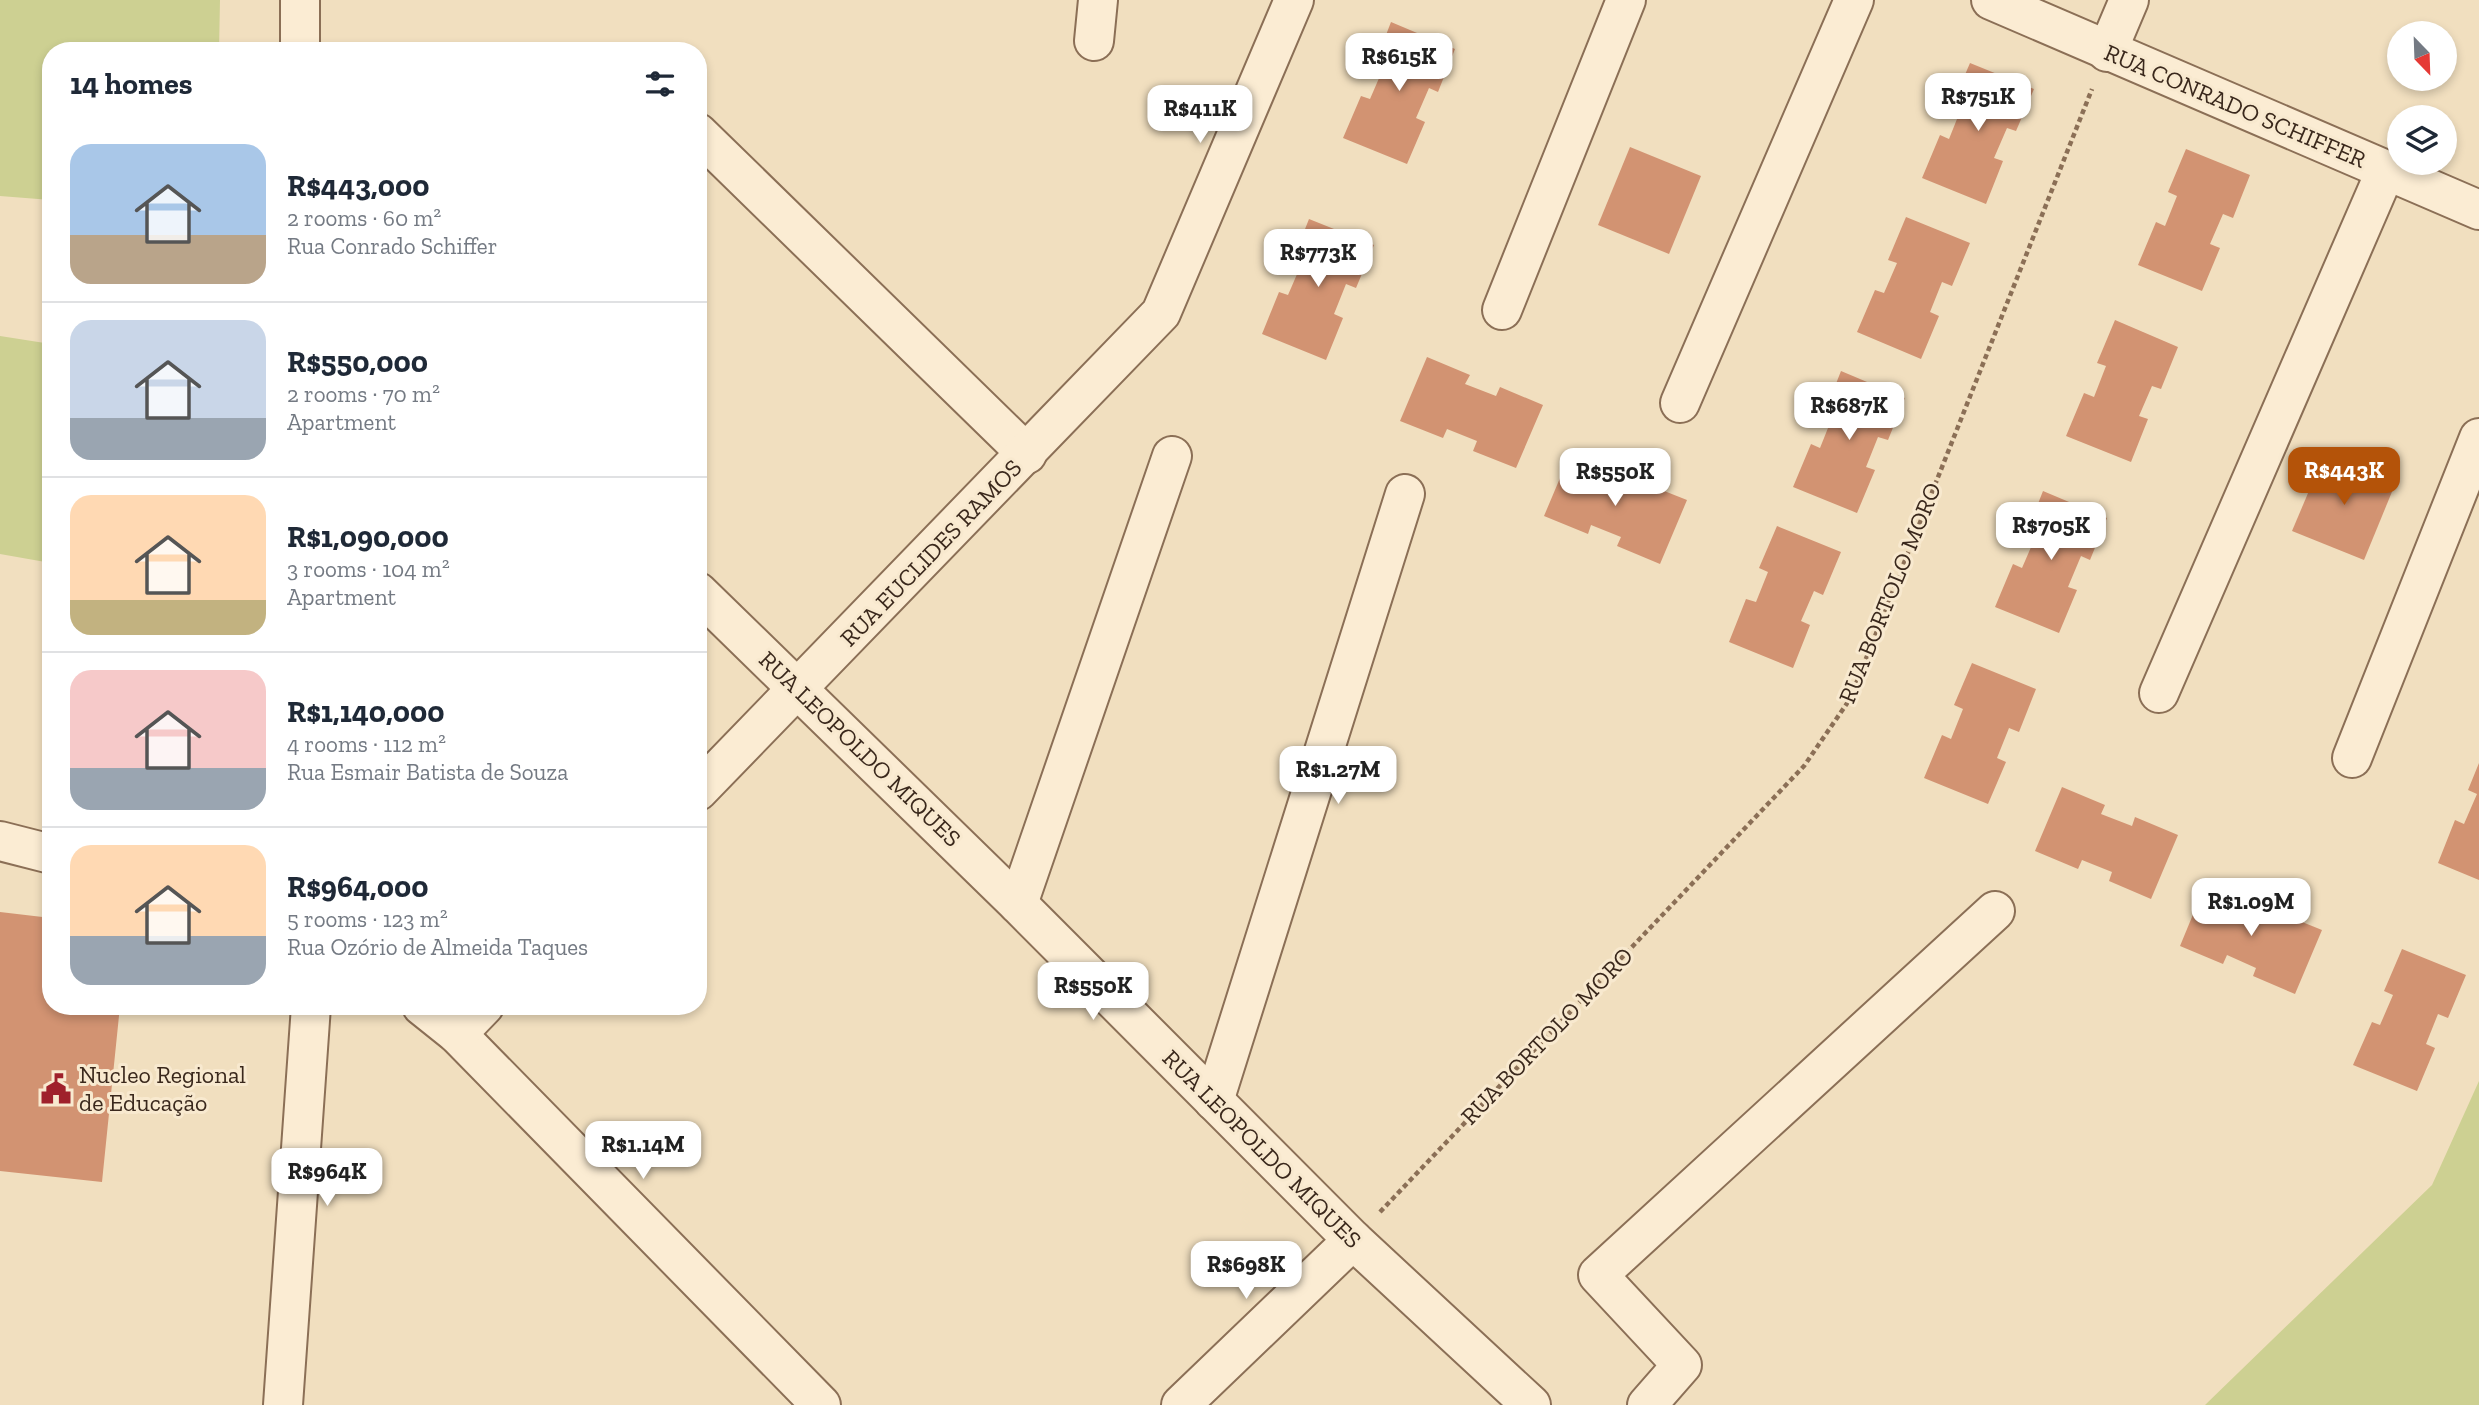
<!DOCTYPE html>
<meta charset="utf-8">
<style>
body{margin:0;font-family:"Zilla Slab",serif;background:#f6f6f7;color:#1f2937;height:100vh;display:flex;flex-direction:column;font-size:26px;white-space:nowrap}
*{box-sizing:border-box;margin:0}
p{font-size:23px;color:#747a83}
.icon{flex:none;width:38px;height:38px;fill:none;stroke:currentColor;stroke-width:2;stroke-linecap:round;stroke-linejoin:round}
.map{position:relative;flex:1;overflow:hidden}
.side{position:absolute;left:42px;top:42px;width:665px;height:973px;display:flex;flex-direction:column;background:#fff;border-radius:28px;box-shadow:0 4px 10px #0003}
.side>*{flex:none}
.needle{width:46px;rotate:157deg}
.tools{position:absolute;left:2387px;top:21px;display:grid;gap:14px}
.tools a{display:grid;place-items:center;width:70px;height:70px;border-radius:50%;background:#fff;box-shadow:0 4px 10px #0003;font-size:35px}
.price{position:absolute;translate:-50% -60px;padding:0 16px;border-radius:14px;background:#fff;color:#222;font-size:23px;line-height:46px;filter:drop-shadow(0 2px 4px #0008)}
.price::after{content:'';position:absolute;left:50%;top:42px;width:21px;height:16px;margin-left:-10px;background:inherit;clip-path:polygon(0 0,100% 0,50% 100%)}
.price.current{background:#b45309;color:#fff}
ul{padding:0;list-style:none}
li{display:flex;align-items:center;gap:21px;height:175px;padding:0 28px}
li+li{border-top:2px solid #e0e1e3}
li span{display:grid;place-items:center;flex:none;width:196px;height:140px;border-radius:21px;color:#555}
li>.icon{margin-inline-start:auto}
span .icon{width:84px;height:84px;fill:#fffc;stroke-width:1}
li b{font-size:30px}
h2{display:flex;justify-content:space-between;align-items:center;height:84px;padding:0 28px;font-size:30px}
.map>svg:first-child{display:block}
.green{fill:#cdd092}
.building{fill:#d29372}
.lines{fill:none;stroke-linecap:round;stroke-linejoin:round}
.minor-casing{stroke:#8b6f56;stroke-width:42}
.path{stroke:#8b6f56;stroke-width:4.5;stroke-dasharray:5 3.5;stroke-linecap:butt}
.minor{stroke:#fbecd3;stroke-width:38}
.labels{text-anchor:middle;stroke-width:6;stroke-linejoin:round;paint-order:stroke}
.street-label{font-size:24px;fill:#3a281c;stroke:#f8e9cf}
.poi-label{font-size:24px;fill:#3a281c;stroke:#f8e9cf;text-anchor:start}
</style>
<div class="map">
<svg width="2479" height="1405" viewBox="0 0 2479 1405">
<rect width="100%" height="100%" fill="#f1dfbf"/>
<g class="green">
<polygon points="0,0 220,0 219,51 51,51 51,200 0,196"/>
<polygon points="0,336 51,344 51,563 0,554"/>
<polygon points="2479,1081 2479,1405 2205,1405 2432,1185"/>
</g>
<g class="building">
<polygon points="1391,22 1455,49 1438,92 1429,88 1416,118 1425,122 1407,164 1343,138 1361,96 1370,99 1383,69 1374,66"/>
<polygon points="1970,63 2034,89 2016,131 2007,128 1994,158 2003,161 1986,204 1922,178 1940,135 1949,139 1961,109 1952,105"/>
<polygon points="1630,147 1701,176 1669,254 1598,225"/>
<polygon points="2186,149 2250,175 2233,218 2223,214 2210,244 2220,248 2202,291 2138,265 2156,222 2165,226 2177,196 2168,192"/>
<polygon points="1906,217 1970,243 1952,286 1942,282 1930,312 1939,316 1921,359 1857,332 1875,290 1884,293 1897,263 1888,260"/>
<polygon points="1309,219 1374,245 1356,288 1346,284 1334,314 1343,318 1326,360 1262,334 1279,292 1288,295 1301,265 1292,262"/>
<polygon points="2115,320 2178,347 2161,389 2152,386 2139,416 2148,419 2131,462 2066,436 2084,393 2094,397 2106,366 2097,363"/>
<polygon points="1427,357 1470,375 1465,384 1496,396 1500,387 1543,405 1516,468 1473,451 1477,441 1447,429 1443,438 1400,421"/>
<polygon points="1841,371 1905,398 1888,440 1878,437 1866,467 1875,470 1857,513 1793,487 1811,444 1820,448 1832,418 1824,414"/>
<polygon points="1571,452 1614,470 1610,479 1640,491 1644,483 1687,500 1660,564 1617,546 1621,537 1591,525 1588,534 1544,516"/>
<polygon points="2325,453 2396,482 2364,560 2292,531"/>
<polygon points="2043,491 2107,518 2090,560 2081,556 2068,587 2077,590 2059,633 1995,607 2013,564 2022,568 2035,538 2026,534"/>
<polygon points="1777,526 1841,552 1823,595 1814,591 1801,621 1810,625 1793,668 1729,642 1746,599 1756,602 1768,572 1759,568"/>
<polygon points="1972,663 2036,689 2019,732 2009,728 1997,758 2006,762 1988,804 1924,778 1942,735 1951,739 1963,709 1954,705"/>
<polygon points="2479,763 2479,880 2438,863 2455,820 2464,824 2477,794 2468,790"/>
<polygon points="2062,787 2105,805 2101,814 2132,826 2135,817 2178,835 2151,899 2109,881 2112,872 2082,860 2078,869 2035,851"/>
<polygon points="2206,883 2249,900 2246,909 2275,922 2280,913 2322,930 2295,994 2253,976 2256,968 2227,955 2223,964 2180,946"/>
<polygon points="0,912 51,918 51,1006 120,1006 102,1182 0,1171"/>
<polygon points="2402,949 2466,975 2448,1018 2438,1014 2426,1044 2435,1048 2417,1091 2353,1065 2372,1022 2380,1025 2393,995 2384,991"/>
</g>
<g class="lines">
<g class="minor-casing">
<g id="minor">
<polyline points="1991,0 2479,210"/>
<polyline points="1094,41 1098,0"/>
<polyline points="300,51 300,0"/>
<polyline points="2107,52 2129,0"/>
<polyline points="698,133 1027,454"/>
<polyline points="1502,310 1626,0"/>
<polyline points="1680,403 1854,0"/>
<polyline points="698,592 1018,904 1353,1240 1531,1405"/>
<polyline points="2159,693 2386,170"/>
<polyline points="2352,758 2479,438"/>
<polyline points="698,791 1161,313 1294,0"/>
<polyline points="0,841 51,854"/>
<polyline points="1018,904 1172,456"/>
<polyline points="422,1006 457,1034 821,1405"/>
<polyline points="457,1034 484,1006"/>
<polyline points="1214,1101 1405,494"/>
<polyline points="283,1405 311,1006"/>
<polyline points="1181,1405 1353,1240"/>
<polyline points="1647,1405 1682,1365 1598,1275 1995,911"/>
</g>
</g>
<polyline class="path" points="1380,1212 1804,766 1850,699 2092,89"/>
<use href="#minor" class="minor"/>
</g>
<defs>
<g id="civic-bare" transform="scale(2.415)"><path d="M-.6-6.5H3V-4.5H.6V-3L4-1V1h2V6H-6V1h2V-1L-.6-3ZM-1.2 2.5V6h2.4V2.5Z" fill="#9f212b" stroke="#f8e9cf" stroke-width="2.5" paint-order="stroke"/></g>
</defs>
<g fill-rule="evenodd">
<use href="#civic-bare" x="56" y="1089"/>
</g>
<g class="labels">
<g class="street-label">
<text transform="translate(2235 106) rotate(23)" y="8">RUA CONRADO SCHIFFER</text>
<text transform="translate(931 553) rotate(-46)" y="8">RUA EUCLIDES RAMOS</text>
<text transform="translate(1890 593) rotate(-68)" y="8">RUA BORTOLO MORO</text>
<text transform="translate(860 749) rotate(44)" y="8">RUA LEOPOLDO MIQUES</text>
<text transform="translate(1547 1036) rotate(-46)" y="8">RUA BORTOLO MORO</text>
<text transform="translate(1262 1149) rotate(45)" y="8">RUA LEOPOLDO MIQUES</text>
</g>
<g class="poi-label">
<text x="79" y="1083">Nucleo Regional<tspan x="79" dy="28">de Educação</tspan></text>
</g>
</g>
</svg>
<div class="tools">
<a><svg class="needle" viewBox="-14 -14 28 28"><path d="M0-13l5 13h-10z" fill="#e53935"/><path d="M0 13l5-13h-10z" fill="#747a83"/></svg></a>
<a><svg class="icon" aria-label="layers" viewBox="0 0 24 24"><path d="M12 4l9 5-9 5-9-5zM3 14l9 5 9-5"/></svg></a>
</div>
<b class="price" style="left:1399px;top:93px">R$615K</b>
<b class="price" style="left:1978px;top:133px">R$751K</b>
<b class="price" style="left:1200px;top:145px">R$411K</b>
<b class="price" style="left:1318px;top:289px">R$773K</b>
<b class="price" style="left:1849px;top:442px">R$687K</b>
<b class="price current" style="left:2344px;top:507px">R$443K</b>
<b class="price" style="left:1615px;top:508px">R$550K</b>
<b class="price" style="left:2051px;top:562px">R$705K</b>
<b class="price" style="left:1338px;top:806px">R$1.27M</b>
<b class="price" style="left:2251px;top:938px">R$1.09M</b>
<b class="price" style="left:1093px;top:1022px">R$550K</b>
<b class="price" style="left:643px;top:1181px">R$1.14M</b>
<b class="price" style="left:327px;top:1208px">R$964K</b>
<b class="price" style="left:1246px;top:1301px">R$698K</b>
<section class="side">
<h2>14 homes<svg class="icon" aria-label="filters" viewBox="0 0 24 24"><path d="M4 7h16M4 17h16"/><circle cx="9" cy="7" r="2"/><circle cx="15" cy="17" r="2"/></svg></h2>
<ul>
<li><span style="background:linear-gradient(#a9c7e8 65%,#b9a48a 0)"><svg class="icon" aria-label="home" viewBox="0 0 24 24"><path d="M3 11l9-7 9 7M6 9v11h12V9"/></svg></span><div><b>R$443,000</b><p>2 rooms · 60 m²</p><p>Rua Conrado Schiffer</p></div></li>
<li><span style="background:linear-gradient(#c9d6e8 70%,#9aa5b1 0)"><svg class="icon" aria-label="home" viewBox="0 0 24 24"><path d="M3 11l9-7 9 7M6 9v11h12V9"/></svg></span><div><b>R$550,000</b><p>2 rooms · 70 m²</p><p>Apartment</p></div></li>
<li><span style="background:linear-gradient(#ffd9b3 75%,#c2b280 0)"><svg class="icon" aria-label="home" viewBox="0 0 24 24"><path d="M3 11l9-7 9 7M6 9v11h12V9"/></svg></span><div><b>R$1,090,000</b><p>3 rooms · 104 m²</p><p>Apartment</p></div></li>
<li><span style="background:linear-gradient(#f6c9c9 70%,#9aa5b1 0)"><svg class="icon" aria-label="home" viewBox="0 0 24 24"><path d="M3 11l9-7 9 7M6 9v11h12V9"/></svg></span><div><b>R$1,140,000</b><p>4 rooms · 112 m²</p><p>Rua Esmair Batista de Souza</p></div></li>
<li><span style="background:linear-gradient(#ffd9b3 65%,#9aa5b1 0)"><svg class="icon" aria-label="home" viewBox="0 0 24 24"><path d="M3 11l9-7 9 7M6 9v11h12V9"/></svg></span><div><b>R$964,000</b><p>5 rooms · 123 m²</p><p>Rua Ozório de Almeida Taques</p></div></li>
</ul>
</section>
</div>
